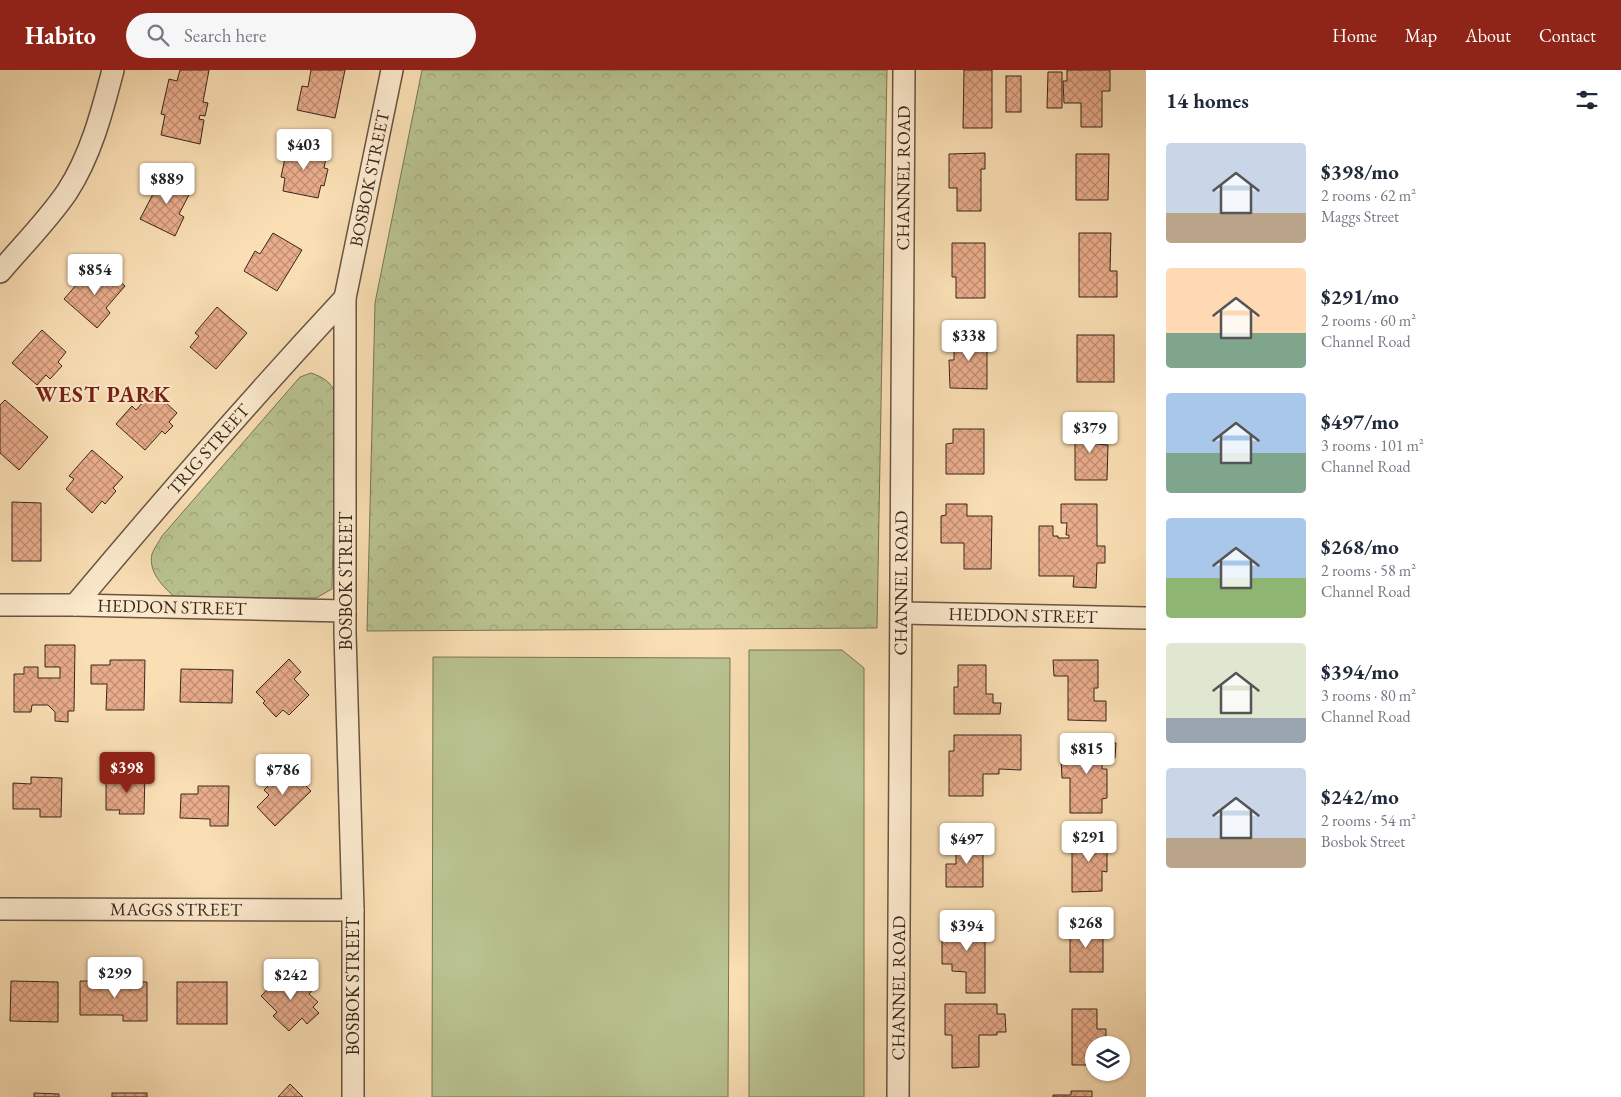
<!DOCTYPE html>
<meta charset="utf-8">
<style>
body{margin:0;font-family:"EB Garamond",serif;background:#f6f6f7;color:#1f2937;height:100vh;display:flex;flex-direction:column;font-size:19px;white-space:nowrap}
*{box-sizing:border-box;margin:0}
p{font-size:16px;color:#747a83}
.icon{flex:none;width:28px;height:28px;fill:none;stroke:currentColor;stroke-width:2;stroke-linecap:round;stroke-linejoin:round}
.map{position:relative;flex:1;overflow:hidden}
.details{display:flex;flex-direction:column;background:#fff;width:475px}
.details>*{flex:none}
.buttons{position:absolute;left:1085px;top:966px;display:grid;gap:10px}
.buttons a{display:grid;place-items:center;width:45px;height:45px;border-radius:50%;background:#fff;box-shadow:0 1px 4px #0004;font-size:25px}
.price{position:absolute;translate:-50% -42px;padding:0 11px;border-radius:5px;background:#fff;color:#222;font-size:16px;line-height:32px;filter:drop-shadow(0 1px 2px #0008)}
.price::after{content:'';position:absolute;left:50%;top:30px;width:15px;height:11px;margin-left:-8px;background:inherit;clip-path:polygon(0 0,100% 0,50% 100%)}
.price.current{background:#8f2418;color:#fff}
ul{padding:0;list-style:none}
li{display:flex;align-items:center;gap:15px;height:125px;padding:0 20px}
li span{display:grid;place-items:center;flex:none;width:140px;height:100px;border-radius:5px;color:#555}
li>.icon{margin-inline-start:auto}
span .icon{width:60px;height:60px;fill:#fffc;stroke-width:1}
li b{font-size:21px}
h2{display:flex;justify-content:space-between;align-items:center;height:60px;padding:0 20px;font-size:21px}
header{display:flex;align-items:center;gap:30px;box-sizing:border-box;height:70px;padding:0 25px;background:#8f2418;color:#fff}
header strong{font-size:24px}
nav{display:flex;gap:28px;margin-inline-start:auto;font-size:18px}
.search{width:350px;height:45px;background:#f6f6f7;display:flex;align-items:center;gap:12px;box-sizing:border-box;padding:0 18px;border-radius:28px;color:#747a83;font-size:19px}
main{display:flex;flex:1;min-height:0}
.map>svg:first-child{display:block}
.park{fill:url(#park-crowns);stroke:#797456}
.pitch{fill:#b9c391;stroke:#797456}
.building{fill:url(#building-cross-hatch);stroke:#39261c}
.lines{fill:none;stroke-linecap:round;stroke-linejoin:round}
.street-casing{stroke:#695442;stroke-width:24}
.street{stroke:#fceace;stroke-width:21}
.labels{text-anchor:middle;stroke-width:4;stroke-linejoin:round;paint-order:stroke}
.street-label{font-size:18px;fill:#39261c;stroke:#fceace}
.district-label{font-size:22px;font-weight:bold;letter-spacing:1px;fill:#7a1f14;stroke:#fceace}
</style>
<header>
<strong>Habito</strong>
<div class="search"><svg class="icon" aria-label="search" viewBox="0 0 24 24"><circle cx="10" cy="10" r="6"/><path d="M15 15l6 6"/></svg>Search here</div>
<nav><a>Home</a><a>Map</a><a>About</a><a>Contact</a></nav>
</header>
<main>
<div class="map">
<svg width="1146" height="1027" viewBox="0 0 1146 1027">
<defs>
<pattern id="park-crowns" width="20" height="18" patternUnits="userSpaceOnUse" patternTransform="scale(1.25)"><rect width="20" height="18" fill="#b9c391"/><path d="M2 6a3 3 0 1 1 6 0M12 15a3 3 0 1 1 6 0" fill="none" stroke="#a0a77c"/></pattern>
<pattern id="building-cross-hatch" width="8" height="8" patternUnits="userSpaceOnUse" patternTransform="scale(1.25)"><rect width="8" height="8" fill="#eaad8c"/><path d="M0 0l8 8M0 8l8-8" fill="none" stroke="#bf8d72"/></pattern>
</defs>
<rect width="100%" height="100%" fill="#fadfb4"/>
<filter id="stains"><feTurbulence type="fractalNoise" baseFrequency=".004" numOctaves="4"/><feColorMatrix values="0 0 0 0 .2 0 0 0 0 .09 0 0 0 0 .02 0 0 0 .5 -.17"/></filter>
<radialGradient id="worn" r=".72"><stop offset=".6" stop-color="#630" stop-opacity="0"/><stop offset="1" stop-color="#630" stop-opacity=".3"/></radialGradient>
<g class="park">
<polygon points="422,0 887,0 877,558 367,561 375,233"/>
<path d="M311,303c12,4 20,9 25,21l-4,195 -16,9h-140c-13,-11 -28,-26 -24,-44 2,-6 7,-12 10,-18l138,-159z"/>
</g>
<g class="pitch">
<polygon points="749,580 842,580 864,598 864,1027 749,1027"/>
<polygon points="433,587 730,588 728,1027 432,1027"/>
</g>
<g class="building">
<polygon points="180,0 209,0 203,32 208,33 205,46 200,45 199,49 204,50 200,74 161,65 165,45 161,44 169,9 177,11"/>
<polygon points="311,0 345,0 335,48 297,40 302,16 308,17"/>
<polygon points="964,0 992,0 992,58 963,58"/>
<polygon points="1067,0 1110,0 1110,21 1102,21 1102,57 1081,57 1081,33 1064,33 1063,11 1067,11"/>
<polygon points="1048,2 1062,2 1062,38 1047,38"/>
<rect x="1006" y="6" width="15" height="36"/>
<polygon points="288,74 327,83 324,98 328,99 324,116 321,115 318,128 283,121 285,108 281,107"/>
<polygon points="985,83 985,99 981,99 981,141 957,141 957,118 949,118 949,84"/>
<polygon points="1076,84 1109,84 1108,130 1076,130"/>
<polygon points="164,103 193,117 179,144 184,147 175,166 140,149"/>
<polygon points="273,163 302,180 277,221 244,201 255,181 260,184"/>
<polygon points="1079,163 1111,163 1110,201 1117,201 1117,227 1079,227"/>
<polygon points="952,173 985,173 985,228 956,228 956,207 952,207"/>
<polygon points="100,195 125,216 106,238 110,243 97,258 64,229 78,213 81,216"/>
<polygon points="217,237 247,263 216,299 190,277 199,266 195,263"/>
<polygon points="42,260 66,282 58,292 62,296 50,309 46,305 37,315 12,293"/>
<polygon points="954,263 987,263 987,319 950,318 949,290 954,290"/>
<rect x="1077" y="265" width="37" height="47"/>
<polygon points="153,321 177,343 169,352 173,356 165,364 162,361 145,380 116,354 132,336 136,340"/>
<polygon points="5,330 48,367 19,400 0,383 0,335"/>
<polygon points="1075,353 1098,353 1097,374 1108,375 1107,410 1075,410"/>
<polygon points="953,359 984,359 984,404 946,404 946,374 953,373"/>
<polygon points="92,380 123,407 113,418 116,421 105,434 102,431 92,443 66,419 74,409 69,406"/>
<polygon points="12,432 41,433 41,491 12,491"/>
<polygon points="946,434 967,434 967,446 992,446 991,499 964,499 964,473 941,473 941,446 946,445"/>
<polygon points="1061,434 1097,434 1097,476 1105,476 1105,493 1097,493 1096,518 1073,517 1074,506 1039,506 1039,456 1053,456 1053,466 1058,466 1058,468 1069,468 1069,465 1066,465 1067,453 1061,453"/>
<polygon points="45,575 75,575 74,641 68,641 68,652 55,651 55,642 48,635 32,635 31,642 14,642 14,604 24,604 24,597 38,597 38,608 60,608 60,597 45,597"/>
<polygon points="289,589 301,602 294,609 309,625 289,645 283,640 276,647 263,633 265,631 256,622"/>
<polygon points="110,590 145,590 144,640 106,640 107,614 91,614 91,595 110,595"/>
<polygon points="1053,590 1098,590 1098,618 1094,618 1094,631 1106,631 1106,651 1068,650 1068,606 1054,606"/>
<polygon points="958,595 986,595 986,624 993,624 993,633 1001,633 1000,644 954,644 954,617 958,617"/>
<polygon points="181,599 233,600 232,633 180,632"/>
<polygon points="954,665 1021,665 1021,700 999,699 999,704 983,704 983,726 949,726 949,681 954,681"/>
<polygon points="1065,673 1116,673 1115,688 1102,688 1102,699 1107,699 1107,728 1102,729 1102,743 1070,743 1070,708 1062,708 1061,688 1065,688"/>
<polygon points="287,697 311,721 275,756 257,737 269,725 264,720"/>
<polygon points="125,703 145,703 144,744 119,744 120,740 106,740 106,711 125,711"/>
<polygon points="31,707 62,708 61,747 40,747 40,739 13,739 13,713 31,714"/>
<polygon points="198,716 229,716 228,756 210,756 210,749 180,748 181,724 198,724"/>
<polygon points="1072,767 1107,767 1107,802 1102,801 1102,821 1072,822"/>
<polygon points="956,769 983,769 983,817 946,817 946,794 956,794"/>
<polygon points="952,851 985,851 985,923 966,923 966,902 952,901 952,894 942,894 942,858 952,858"/>
<rect x="1070" y="856" width="33" height="46"/>
<polygon points="283,903 292,912 300,904 314,918 309,924 318,932 313,937 319,943 307,954 302,948 289,961 273,946 277,942 261,926"/>
<polygon points="11,911 58,912 58,952 10,951"/>
<polygon points="80,911 147,912 147,951 123,951 123,945 80,945"/>
<rect x="177" y="912" width="50" height="42"/>
<polygon points="945,934 997,934 997,944 1005,944 1006,962 997,962 997,965 979,965 979,997 952,998 952,965 945,965"/>
<polygon points="1072,939 1097,939 1097,959 1106,959 1106,975 1094,975 1094,995 1072,995"/>
<polygon points="290,1014 303,1027 278,1027"/>
<polygon points="1071,1021 1092,1021 1092,1027 1053,1027 1053,1025 1071,1025"/>
<polygon points="34,1023 59,1024 59,1027 34,1027"/>
<rect x="112" y="1023" width="35" height="4"/>
</g>
<g class="lines">
<g class="street-casing">
<g id="street">
<path d="M0,202c22,-26 48,-52 67,-80 24,-37 35,-80 46,-122"/>
<path id="s1" d="M0,535h75l270,6"/>
<path id="s2" d="M75,535c88,-105 177,-207 270,-307"/>
<path id="s3" d="M902,543l244,5"/>
<path id="s4" d="M0,839l353,1"/>
<path id="s5" d="M353,1027v-187l-8,-277v-335l47,-228"/>
<path id="s6" d="M898,1027l6,-1027"/>
</g>
</g>
<use href="#street" class="street"/>
</g>
<g class="labels">
<g class="street-label">
<text dy="6" stroke="none"><textPath href="#s5" startOffset="921">BOSBOK STREET</textPath></text>
<text dy="6" stroke="none"><textPath href="#s6" startOffset="919">CHANNEL ROAD</textPath></text>
<text dy="6" stroke="none"><textPath href="#s2" startOffset="205">TRIG STREET</textPath></text>
<text transform="translate(346 511) rotate(-90)" y="6">BOSBOK STREET</text>
<text dy="6" stroke="none"><textPath href="#s6" startOffset="514">CHANNEL ROAD</textPath></text>
<text dy="6" stroke="none"><textPath href="#s1" startOffset="172">HEDDON STREET</textPath></text>
<text dy="6" stroke="none"><textPath href="#s3" startOffset="121">HEDDON STREET</textPath></text>
<text dy="6" stroke="none"><textPath href="#s4" startOffset="176">MAGGS STREET</textPath></text>
<text transform="translate(353 916) rotate(-90)" y="6">BOSBOK STREET</text>
<text dy="6" stroke="none"><textPath href="#s6" startOffset="109">CHANNEL ROAD</textPath></text>
</g>
<g class="district-label">
<text x="103" y="332">WEST PARK</text>
</g>
</g>
<rect width="100%" height="100%" filter="url(#stains)"/>
<rect width="100%" height="100%" fill="url(#worn)"/>
</svg>
<div class="buttons">
<a><svg class="icon" aria-label="layers" viewBox="0 0 24 24"><path d="M12 4l9 5-9 5-9-5zM3 14l9 5 9-5"/></svg></a>
</div>
<b class="price" style="left:304px;top:101px">$403</b>
<b class="price" style="left:167px;top:135px">$889</b>
<b class="price" style="left:95px;top:226px">$854</b>
<b class="price" style="left:969px;top:292px">$338</b>
<b class="price" style="left:1090px;top:384px">$379</b>
<b class="price" style="left:1087px;top:705px">$815</b>
<b class="price current" style="left:127px;top:724px">$398</b>
<b class="price" style="left:283px;top:726px">$786</b>
<b class="price" style="left:1089px;top:793px">$291</b>
<b class="price" style="left:967px;top:795px">$497</b>
<b class="price" style="left:1086px;top:879px">$268</b>
<b class="price" style="left:967px;top:882px">$394</b>
<b class="price" style="left:115px;top:929px">$299</b>
<b class="price" style="left:291px;top:931px">$242</b>
</div>
<section class="details">
<h2>14 homes<svg class="icon" aria-label="filters" viewBox="0 0 24 24"><path d="M4 7h16M4 17h16"/><circle cx="9" cy="7" r="2"/><circle cx="15" cy="17" r="2"/></svg></h2>
<ul>
<li><span style="background:linear-gradient(#c9d6e8 70%,#b9a48a 0)"><svg class="icon" aria-label="home" viewBox="0 0 24 24"><path d="M3 11l9-7 9 7M6 9v11h12V9"/></svg></span><div><b>$398/mo</b><p>2 rooms · 62 m²</p><p>Maggs Street</p></div></li>
<li><span style="background:linear-gradient(#ffd9b3 65%,#7fa58c 0)"><svg class="icon" aria-label="home" viewBox="0 0 24 24"><path d="M3 11l9-7 9 7M6 9v11h12V9"/></svg></span><div><b>$291/mo</b><p>2 rooms · 60 m²</p><p>Channel Road</p></div></li>
<li><span style="background:linear-gradient(#a9c7e8 60%,#7fa58c 0)"><svg class="icon" aria-label="home" viewBox="0 0 24 24"><path d="M3 11l9-7 9 7M6 9v11h12V9"/></svg></span><div><b>$497/mo</b><p>3 rooms · 101 m²</p><p>Channel Road</p></div></li>
<li><span style="background:linear-gradient(#a9c7e8 60%,#8fb573 0)"><svg class="icon" aria-label="home" viewBox="0 0 24 24"><path d="M3 11l9-7 9 7M6 9v11h12V9"/></svg></span><div><b>$268/mo</b><p>2 rooms · 58 m²</p><p>Channel Road</p></div></li>
<li><span style="background:linear-gradient(#dfe7d0 75%,#9aa5b1 0)"><svg class="icon" aria-label="home" viewBox="0 0 24 24"><path d="M3 11l9-7 9 7M6 9v11h12V9"/></svg></span><div><b>$394/mo</b><p>3 rooms · 80 m²</p><p>Channel Road</p></div></li>
<li><span style="background:linear-gradient(#c9d6e8 70%,#b9a48a 0)"><svg class="icon" aria-label="home" viewBox="0 0 24 24"><path d="M3 11l9-7 9 7M6 9v11h12V9"/></svg></span><div><b>$242/mo</b><p>2 rooms · 54 m²</p><p>Bosbok Street</p></div></li>
</ul>
</section>
</main>
